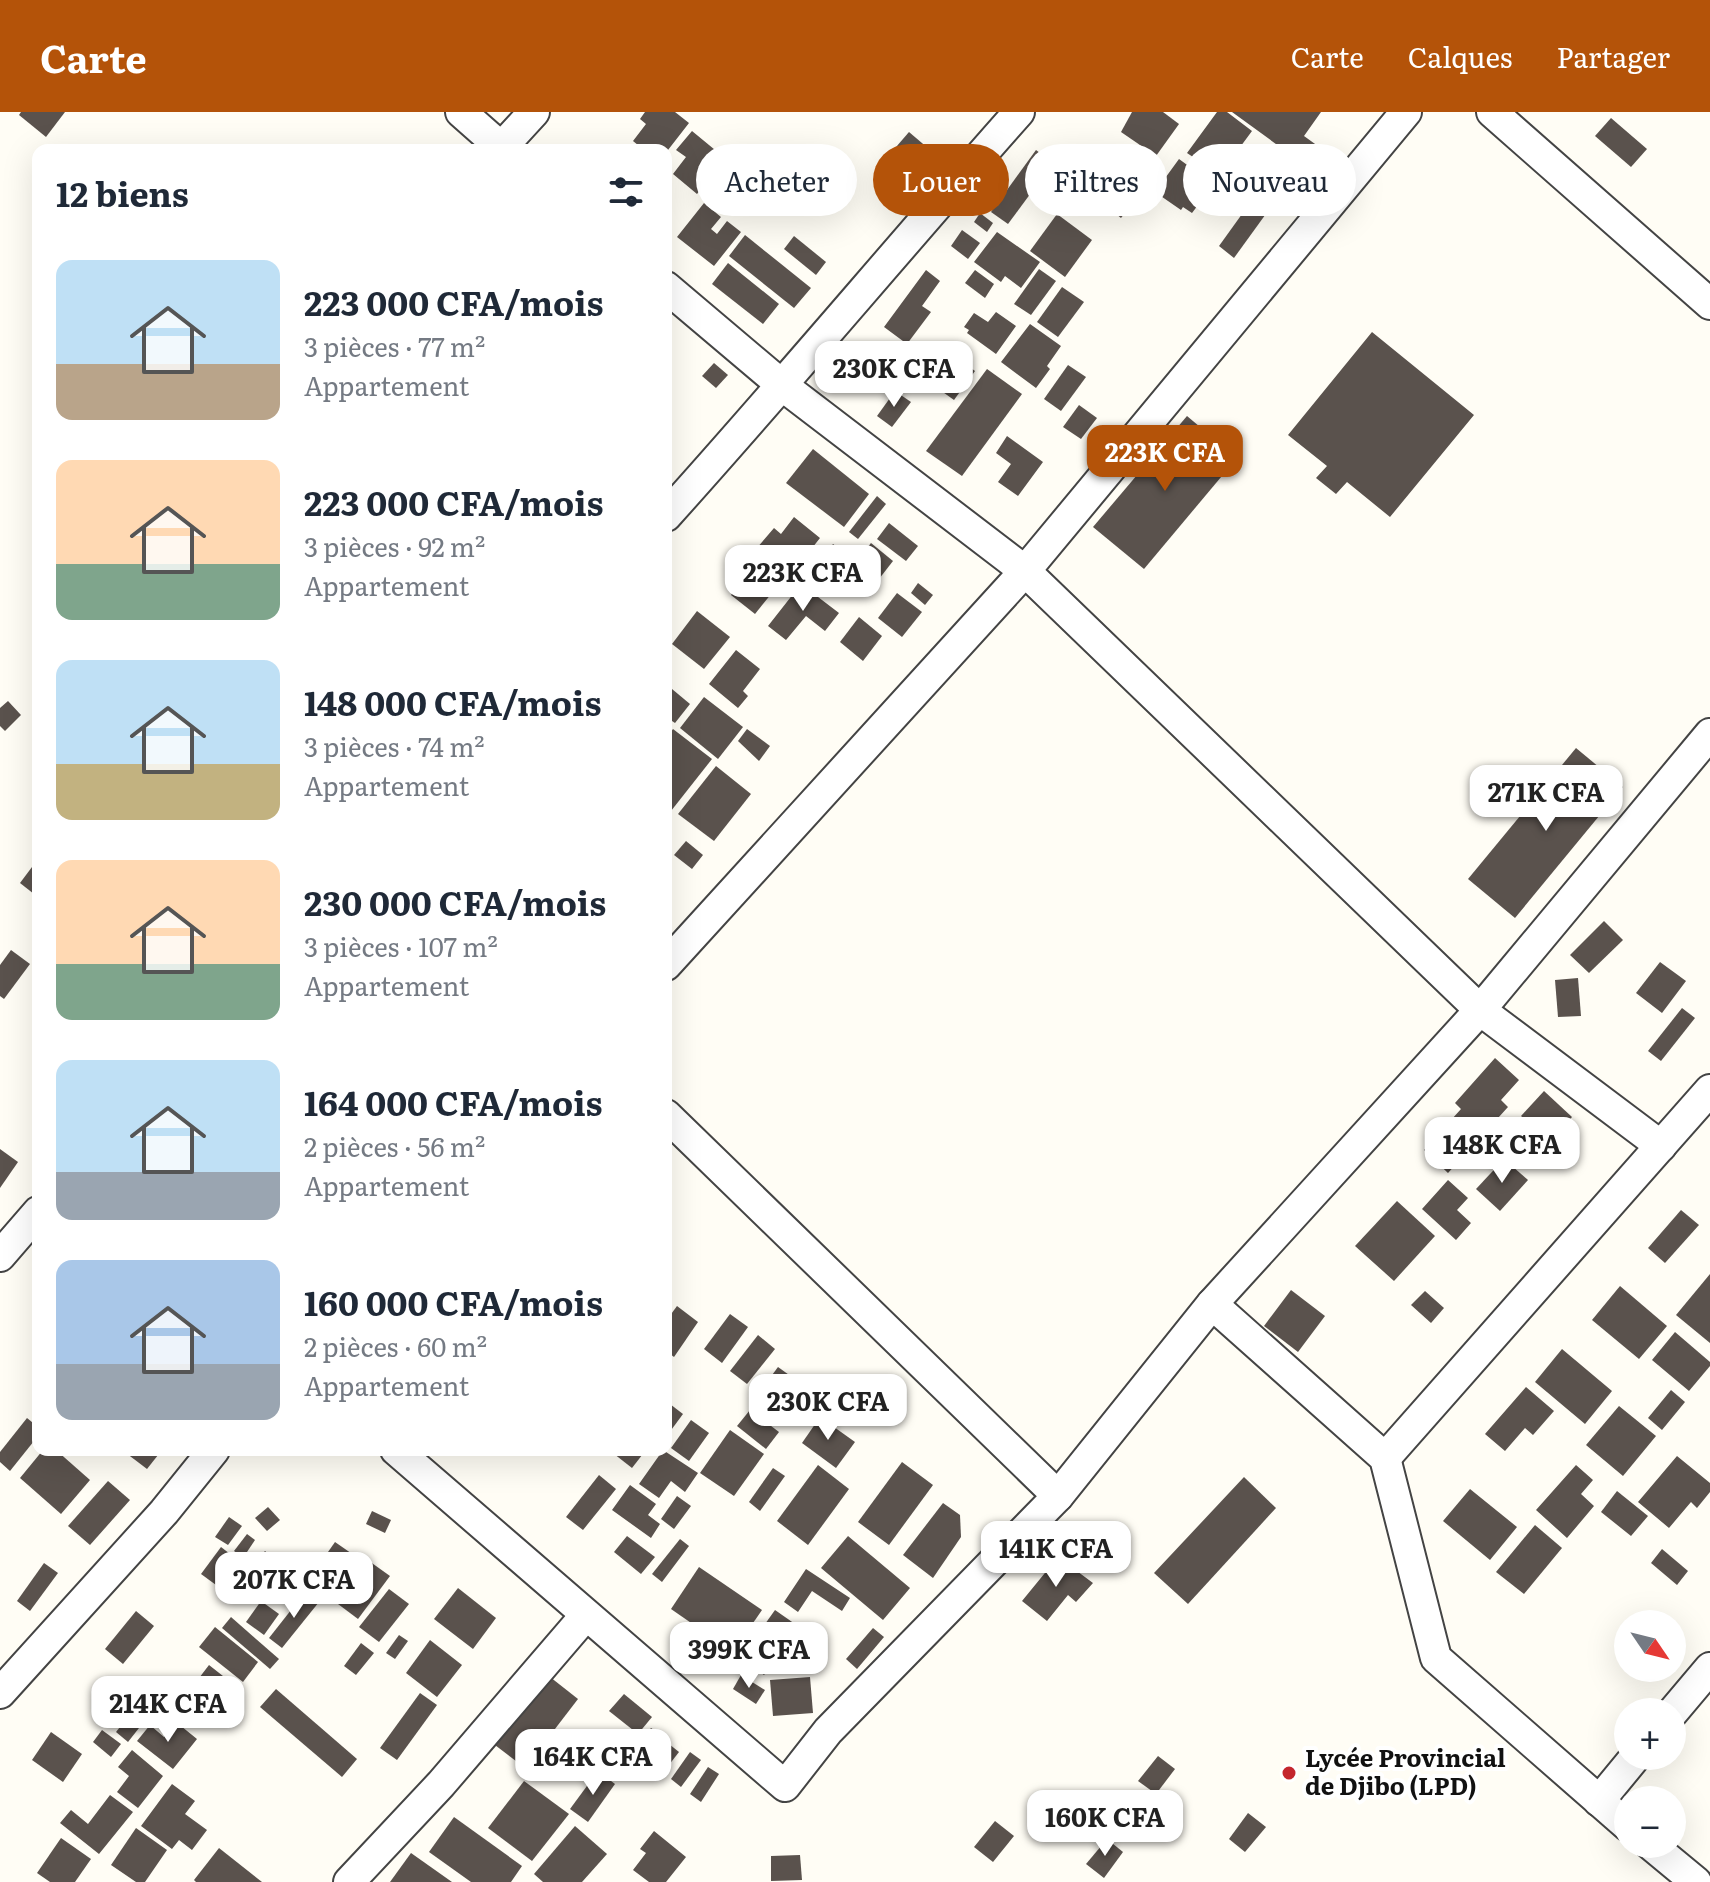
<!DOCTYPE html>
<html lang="fr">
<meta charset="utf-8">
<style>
body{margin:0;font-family:Literata,serif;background:#f6f6f7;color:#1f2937;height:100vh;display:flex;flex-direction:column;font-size:30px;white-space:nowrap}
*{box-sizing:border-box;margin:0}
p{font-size:26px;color:#747a83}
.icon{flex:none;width:44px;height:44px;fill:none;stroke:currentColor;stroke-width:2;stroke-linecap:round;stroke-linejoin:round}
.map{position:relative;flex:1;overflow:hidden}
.sheet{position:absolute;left:32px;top:32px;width:640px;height:1312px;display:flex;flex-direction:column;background:#fff;border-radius:16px;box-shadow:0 8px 32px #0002}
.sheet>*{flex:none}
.hud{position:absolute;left:696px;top:32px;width:760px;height:72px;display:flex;gap:16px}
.needle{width:52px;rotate:125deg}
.fabs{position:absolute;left:1614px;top:1498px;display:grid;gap:16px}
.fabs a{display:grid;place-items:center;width:72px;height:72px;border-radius:50%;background:#fff;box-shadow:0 8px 32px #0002;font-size:40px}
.price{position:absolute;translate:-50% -68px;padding:0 18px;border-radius:16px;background:#fff;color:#222;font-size:26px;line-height:52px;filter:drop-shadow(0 2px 4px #0008)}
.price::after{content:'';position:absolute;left:50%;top:48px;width:24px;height:18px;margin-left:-12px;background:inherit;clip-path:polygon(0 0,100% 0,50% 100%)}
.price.on{background:#b45309;color:#fff}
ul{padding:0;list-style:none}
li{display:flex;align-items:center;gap:24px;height:200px;padding:0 24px}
li span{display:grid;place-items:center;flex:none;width:224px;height:160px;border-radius:16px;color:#555}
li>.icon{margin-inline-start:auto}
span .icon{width:96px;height:96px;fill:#fffc;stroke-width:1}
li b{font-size:34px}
h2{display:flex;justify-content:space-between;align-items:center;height:96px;padding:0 24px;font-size:34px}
.chip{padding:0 28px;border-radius:36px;background:#fff;box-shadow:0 8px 32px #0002;font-size:28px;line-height:72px}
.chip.on{background:#b45309;color:#fff}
header{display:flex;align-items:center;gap:48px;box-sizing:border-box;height:112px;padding:0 40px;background:#b45309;color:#fff}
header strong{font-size:38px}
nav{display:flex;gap:44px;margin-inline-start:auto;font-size:28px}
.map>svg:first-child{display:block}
.building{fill:#5a524d}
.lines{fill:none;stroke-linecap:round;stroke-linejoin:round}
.street-casing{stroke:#444;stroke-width:34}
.street{stroke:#fff;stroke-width:30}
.poi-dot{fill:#c4262e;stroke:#fff;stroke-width:3}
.labels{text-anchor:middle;stroke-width:8;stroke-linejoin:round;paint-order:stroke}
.poi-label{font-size:24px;font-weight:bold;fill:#111;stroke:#fff;text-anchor:start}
</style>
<header>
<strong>Carte</strong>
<nav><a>Carte</a><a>Calques</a><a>Partager</a></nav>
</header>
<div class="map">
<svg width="1710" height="1770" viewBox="0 0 1710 1770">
<rect width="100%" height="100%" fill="#fffdf5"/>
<g class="building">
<polygon points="21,0 65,0 46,25 19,3"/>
<polygon points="645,0 675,0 689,11 668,38 644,38 633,29 646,12 640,7"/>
<polygon points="1132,0 1163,0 1179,12 1156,44 1121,20"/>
<polygon points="1217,0 1227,0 1252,19 1218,65 1203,54 1199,59 1191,53 1196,47 1187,41"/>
<polygon points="1232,0 1321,0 1304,24 1322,37 1309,56"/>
<polygon points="1611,6 1647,37 1631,55 1595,24"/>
<polygon points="692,19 726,47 697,82 673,62 686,45 676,38"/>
<polygon points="909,20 929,37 903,66 884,49"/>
<polygon points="1036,38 1053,51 1008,112 991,100"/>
<polygon points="1179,47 1205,66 1192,83 1201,89 1192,101 1183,95 1181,98 1155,80"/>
<polygon points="729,56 756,77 745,92 735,84 725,97 707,83"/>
<polygon points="1126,75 1138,84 1121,106 1110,97"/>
<polygon points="1260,77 1276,88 1234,146 1219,134"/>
<polygon points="704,91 721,105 711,117 717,122 727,109 741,120 714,154 677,125"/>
<polygon points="980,101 993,111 987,120 974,110"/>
<polygon points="1057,102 1092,128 1065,165 1030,139"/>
<polygon points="962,118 980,131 968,147 951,134"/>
<polygon points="997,120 1040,150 1021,176 1005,164 1001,170 974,150"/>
<polygon points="745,123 811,176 794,196 729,144"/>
<polygon points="794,124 826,150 816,163 784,137"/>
<polygon points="728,151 779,192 763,212 712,172"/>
<polygon points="1039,157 1056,169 1031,203 1014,192"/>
<polygon points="926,158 940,169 922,194 931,200 907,232 884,215"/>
<polygon points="975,158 994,172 985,186 965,171"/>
<polygon points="1062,175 1084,190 1058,225 1037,210"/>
<polygon points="996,200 1016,214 996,242 967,221 969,218 964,215 974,201 988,210"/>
<polygon points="1030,212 1061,234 1047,254 1050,257 1036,276 1001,250"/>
<polygon points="1372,220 1474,303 1390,405 1347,370 1336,382 1316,366 1327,354 1288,323"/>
<polygon points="940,234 975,259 954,288 919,263"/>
<polygon points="714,251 728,263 716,276 702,264"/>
<polygon points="1068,253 1086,265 1061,299 1044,287"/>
<polygon points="987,257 1022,282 962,364 926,339"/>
<polygon points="895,279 911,290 892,315 877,304"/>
<polygon points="1079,293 1097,306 1081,327 1063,315"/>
<polygon points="1187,304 1237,346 1144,457 1093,415"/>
<polygon points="1007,324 1043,350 1018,384 998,370 1011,352 996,341"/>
<polygon points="813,337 869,382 844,415 786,371"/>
<polygon points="877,384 886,392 858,427 849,420"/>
<polygon points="794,405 820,426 790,464 756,437 774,416 781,422"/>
<polygon points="889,411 918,434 906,449 877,427"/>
<polygon points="871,431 893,449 879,467 856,450"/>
<polygon points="833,432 849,444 836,460 821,449"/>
<polygon points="759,447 784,466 755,502 731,483"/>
<polygon points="918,471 933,483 925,493 911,481"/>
<polygon points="801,472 839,501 825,519 806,504 786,528 768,514"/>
<polygon points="897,481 922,500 902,525 878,506"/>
<polygon points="697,499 730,525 704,557 672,532"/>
<polygon points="859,505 882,524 863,549 840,530"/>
<polygon points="736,538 760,557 743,579 748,584 738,596 709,572"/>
<polygon points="666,572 690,592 675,611 666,605"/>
<polygon points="704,585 743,615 718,647 680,616"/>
<polygon points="8,589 21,603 5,619 0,614 0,596"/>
<polygon points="673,617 712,647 671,699 666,695 666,626"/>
<polygon points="747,617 770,634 759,649 738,629"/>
<polygon points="1576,636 1623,675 1515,806 1468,767"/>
<polygon points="716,654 751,682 714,729 678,702"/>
<polygon points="686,729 703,743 692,757 674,743"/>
<polygon points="38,747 38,776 34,782 20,771"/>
<polygon points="1604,809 1623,828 1589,861 1570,843"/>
<polygon points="11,838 30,852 4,887 0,884 0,853"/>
<polygon points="1660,850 1686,869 1662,901 1636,881"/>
<polygon points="1578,866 1581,904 1558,905 1555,868"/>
<polygon points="1682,896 1695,906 1661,949 1648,939"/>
<polygon points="1495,946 1519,968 1501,988 1508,995 1448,1061 1424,1038 1461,997 1455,991"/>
<polygon points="1544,979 1572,1005 1550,1030 1521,1004"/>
<polygon points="0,1037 18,1050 0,1076"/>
<polygon points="1504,1047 1528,1068 1500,1099 1476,1077"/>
<polygon points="1448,1068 1468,1086 1457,1098 1471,1111 1456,1128 1422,1097"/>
<polygon points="1397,1089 1435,1124 1394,1169 1355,1134"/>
<polygon points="1681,1098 1699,1113 1665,1151 1648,1136"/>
<polygon points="1710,1162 1710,1231 1676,1203"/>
<polygon points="1620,1174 1667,1214 1639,1247 1592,1208"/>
<polygon points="1291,1178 1325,1204 1298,1240 1264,1214"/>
<polygon points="1425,1179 1444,1196 1431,1211 1411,1193"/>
<polygon points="677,1194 698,1210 674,1245 666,1239 666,1209"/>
<polygon points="730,1202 748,1215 722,1251 704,1237"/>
<polygon points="1675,1220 1710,1250 1710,1254 1689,1279 1652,1248"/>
<polygon points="758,1223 775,1237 747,1272 730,1259"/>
<polygon points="1562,1237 1612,1279 1585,1312 1535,1270"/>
<polygon points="778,1255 810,1278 788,1308 756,1285"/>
<polygon points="1526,1275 1554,1299 1533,1323 1525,1316 1505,1339 1485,1322"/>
<polygon points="1671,1278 1685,1290 1662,1318 1648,1306"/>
<polygon points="835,1285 853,1299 844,1311 826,1297"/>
<polygon points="666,1289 683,1302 666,1325"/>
<polygon points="1619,1294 1656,1324 1623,1364 1586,1333"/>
<polygon points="750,1298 779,1320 766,1337 737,1314"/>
<polygon points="820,1305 855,1330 836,1356 802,1331"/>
<polygon points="27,1306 38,1315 38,1324 10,1359 0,1350 0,1340"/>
<polygon points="691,1308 709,1321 689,1349 671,1336"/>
<polygon points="730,1318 764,1342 734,1384 700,1361"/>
<polygon points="43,1338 56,1338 90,1368 61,1402 20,1366"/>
<polygon points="122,1338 162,1338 147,1357"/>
<polygon points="609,1338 646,1338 632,1356"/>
<polygon points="663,1338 698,1361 685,1380 671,1369 659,1386 639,1372"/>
<polygon points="1677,1344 1710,1371 1710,1380 1697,1396 1691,1390 1669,1416 1638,1390"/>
<polygon points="902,1350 933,1373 889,1433 858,1410"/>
<polygon points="818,1353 849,1377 808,1433 777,1409"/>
<polygon points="1576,1353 1593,1368 1581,1382 1594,1394 1567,1426 1536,1398"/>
<polygon points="773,1356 785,1364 760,1399 749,1390"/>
<polygon points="599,1363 616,1377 583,1418 566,1405"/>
<polygon points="1244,1365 1276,1396 1188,1492 1154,1461"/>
<polygon points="108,1369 130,1388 90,1433 68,1414"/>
<polygon points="630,1373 656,1392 648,1403 660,1412 651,1426 612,1398"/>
<polygon points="1470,1377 1517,1415 1490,1448 1443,1409"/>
<polygon points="1617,1379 1648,1404 1631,1424 1601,1400"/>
<polygon points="677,1384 691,1394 674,1417 661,1407"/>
<polygon points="943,1391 960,1403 961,1425 933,1466 903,1443"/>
<polygon points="268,1395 280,1408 267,1419 255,1406"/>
<polygon points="372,1399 391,1408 385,1421 366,1412"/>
<polygon points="229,1405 242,1414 228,1433 215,1425"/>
<polygon points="1535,1413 1562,1436 1524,1482 1496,1460"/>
<polygon points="247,1422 255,1428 243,1446 234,1439"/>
<polygon points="627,1424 655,1445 641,1462 614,1440"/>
<polygon points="848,1424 910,1476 883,1508 821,1456"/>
<polygon points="680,1427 689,1434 662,1470 652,1462"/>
<polygon points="335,1430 358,1446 329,1486 307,1470"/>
<polygon points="221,1435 247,1455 227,1481 201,1462"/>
<polygon points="1662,1437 1688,1459 1677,1473 1651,1451"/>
<polygon points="265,1439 288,1459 265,1485 242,1465"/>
<polygon points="1058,1445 1093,1471 1076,1490 1068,1483 1047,1509 1022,1489"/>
<polygon points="369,1449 390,1464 358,1507 338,1492"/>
<polygon points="44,1451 58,1461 30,1499 17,1489"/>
<polygon points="699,1455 762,1498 733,1540 671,1497"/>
<polygon points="806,1457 850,1486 842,1499 812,1479 798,1500 784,1490"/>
<polygon points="458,1476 496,1506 473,1537 434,1507"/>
<polygon points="389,1477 409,1492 379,1530 359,1515"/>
<polygon points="306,1479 319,1490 282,1536 269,1526"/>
<polygon points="261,1489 279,1502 264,1523 246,1510"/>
<polygon points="775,1498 805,1519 790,1541 760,1519"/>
<polygon points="136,1499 154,1514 123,1552 105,1537"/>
<polygon points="231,1505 279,1547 270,1557 222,1516"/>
<polygon points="215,1515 258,1550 243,1570 199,1535"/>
<polygon points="873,1516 884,1525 857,1557 846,1547"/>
<polygon points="399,1523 408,1529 395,1547 386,1541"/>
<polygon points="755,1525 780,1543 764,1563 740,1546"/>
<polygon points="430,1528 462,1553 437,1585 406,1561"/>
<polygon points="361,1531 374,1541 356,1563 344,1554"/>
<polygon points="209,1553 242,1579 216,1611 196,1596 209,1580 196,1570"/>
<polygon points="545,1561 578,1587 525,1656 491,1630"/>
<polygon points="741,1563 765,1578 756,1592 733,1577"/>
<polygon points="810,1565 813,1601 773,1604 770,1568"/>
<polygon points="276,1577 357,1647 342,1665 260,1595"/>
<polygon points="420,1581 437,1593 397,1648 380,1636"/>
<polygon points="624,1582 652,1605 638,1622 609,1599"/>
<polygon points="127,1606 139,1616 128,1630 116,1620"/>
<polygon points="176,1610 197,1627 173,1657 137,1629 150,1613 164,1625"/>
<polygon points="651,1616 667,1627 646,1656 630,1645"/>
<polygon points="102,1618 121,1632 111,1645 93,1630"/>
<polygon points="51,1620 82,1642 63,1670 32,1648"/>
<polygon points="669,1632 679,1640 665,1658 656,1649"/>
<polygon points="132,1638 163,1664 138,1696 117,1680 129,1664 118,1655"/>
<polygon points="690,1640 701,1648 681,1675 671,1667"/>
<polygon points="1158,1644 1175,1657 1156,1682 1138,1669"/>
<polygon points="708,1655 719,1662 701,1690 690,1682"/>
<polygon points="598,1659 615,1672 588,1710 570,1697"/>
<polygon points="524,1669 569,1702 532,1749 488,1716"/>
<polygon points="172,1672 195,1689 185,1702 207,1718 192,1738 179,1728 172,1737 141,1714"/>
<polygon points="110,1683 133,1700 99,1742 60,1711 71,1698 88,1712"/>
<polygon points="1248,1701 1266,1715 1245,1740 1229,1727"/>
<polygon points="454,1705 522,1754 511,1770 471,1770 429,1740"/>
<polygon points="995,1709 1014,1724 993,1750 974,1735"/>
<polygon points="575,1714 607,1742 582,1770 543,1770 534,1762"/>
<polygon points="136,1716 167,1738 145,1770 136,1770 111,1753"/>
<polygon points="654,1719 686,1745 666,1770 649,1770 633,1758 646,1741 640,1737"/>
<polygon points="61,1726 91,1747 75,1770 50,1770 37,1761"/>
<polygon points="1107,1727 1123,1740 1104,1766 1086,1752"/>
<polygon points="219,1736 262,1770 196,1770 194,1768"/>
<polygon points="411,1741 452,1770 390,1770"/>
<polygon points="800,1743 802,1768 771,1769 771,1744"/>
</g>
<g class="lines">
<g class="street-casing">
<g id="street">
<polyline points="461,0 504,38"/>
<polyline points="1492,0 1710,192"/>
<polyline points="501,36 534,0"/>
<polyline points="666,175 783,274 1025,459 1480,898 1661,1034"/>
<path d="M666,404c120,-133 234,-270 353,-404"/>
<polyline points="666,853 1025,459 1406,0"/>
<polyline points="666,1003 1058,1384"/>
<polyline points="0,1144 38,1100"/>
<polyline points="1212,1192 1385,1346 1436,1546 1628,1714"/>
<polyline points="396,1338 785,1674 828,1619 1058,1384 1212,1192 1480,898 1710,622"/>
<polyline points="1385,1346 1710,978"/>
<polyline points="0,1581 164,1400 214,1338"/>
<polyline points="1672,1601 1710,1556"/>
<polyline points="1599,1689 1636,1644"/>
<polyline points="1650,1732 1696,1770"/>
<polyline points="349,1770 441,1672 586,1503"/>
</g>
</g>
<use href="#street" class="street"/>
</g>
<circle class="poi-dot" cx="1289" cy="1661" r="8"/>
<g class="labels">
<g class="poi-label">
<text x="1305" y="1655">Lycée Provincial<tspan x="1305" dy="28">de Djibo (LPD)</tspan></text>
</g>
</g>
</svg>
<div class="fabs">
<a><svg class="needle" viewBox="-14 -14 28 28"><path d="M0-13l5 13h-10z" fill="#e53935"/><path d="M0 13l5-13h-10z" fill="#747a83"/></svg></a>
<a>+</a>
<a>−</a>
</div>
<b class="price" style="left:894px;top:297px">230K CFA</b>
<b class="price on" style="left:1165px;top:381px">223K CFA</b>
<b class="price" style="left:803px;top:501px">223K CFA</b>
<b class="price" style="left:1546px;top:721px">271K CFA</b>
<b class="price" style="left:1502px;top:1073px">148K CFA</b>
<b class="price" style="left:828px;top:1330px">230K CFA</b>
<b class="price" style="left:1056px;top:1477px">141K CFA</b>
<b class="price" style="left:294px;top:1508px">207K CFA</b>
<b class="price" style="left:749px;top:1578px">399K CFA</b>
<b class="price" style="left:168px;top:1632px">214K CFA</b>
<b class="price" style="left:593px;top:1685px">164K CFA</b>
<b class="price" style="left:1105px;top:1746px">160K CFA</b>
<div class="hud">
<a class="chip">Acheter</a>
<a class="chip on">Louer</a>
<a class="chip">Filtres</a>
<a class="chip">Nouveau</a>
</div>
<section class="sheet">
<h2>12 biens<svg class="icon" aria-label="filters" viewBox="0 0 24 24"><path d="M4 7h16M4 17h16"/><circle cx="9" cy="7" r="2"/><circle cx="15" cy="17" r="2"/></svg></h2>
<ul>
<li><span style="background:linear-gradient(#bfe0f5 65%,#b9a48a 0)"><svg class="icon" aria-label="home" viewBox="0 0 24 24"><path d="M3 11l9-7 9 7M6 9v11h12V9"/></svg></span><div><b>223 000 CFA/mois</b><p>3 pièces · 77 m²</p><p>Appartement</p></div></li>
<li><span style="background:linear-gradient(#ffd9b3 65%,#7fa58c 0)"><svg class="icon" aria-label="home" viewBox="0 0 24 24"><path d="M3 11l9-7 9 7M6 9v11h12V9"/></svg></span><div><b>223 000 CFA/mois</b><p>3 pièces · 92 m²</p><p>Appartement</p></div></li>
<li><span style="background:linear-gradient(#bfe0f5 65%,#c2b280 0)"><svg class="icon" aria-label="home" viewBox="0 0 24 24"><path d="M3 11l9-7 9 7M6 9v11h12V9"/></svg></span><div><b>148 000 CFA/mois</b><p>3 pièces · 74 m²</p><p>Appartement</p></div></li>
<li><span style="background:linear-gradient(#ffd9b3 65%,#7fa58c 0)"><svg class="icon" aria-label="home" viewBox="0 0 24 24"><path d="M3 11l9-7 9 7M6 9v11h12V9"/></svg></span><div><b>230 000 CFA/mois</b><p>3 pièces · 107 m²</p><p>Appartement</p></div></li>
<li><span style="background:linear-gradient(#bfe0f5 70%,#9aa5b1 0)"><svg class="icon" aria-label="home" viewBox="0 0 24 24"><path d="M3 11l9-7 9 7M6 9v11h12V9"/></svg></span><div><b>164 000 CFA/mois</b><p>2 pièces · 56 m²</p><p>Appartement</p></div></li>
<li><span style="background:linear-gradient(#a9c7e8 65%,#9aa5b1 0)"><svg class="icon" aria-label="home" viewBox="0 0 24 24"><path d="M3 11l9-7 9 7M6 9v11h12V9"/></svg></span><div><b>160 000 CFA/mois</b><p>2 pièces · 60 m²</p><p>Appartement</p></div></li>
</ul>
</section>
</div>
